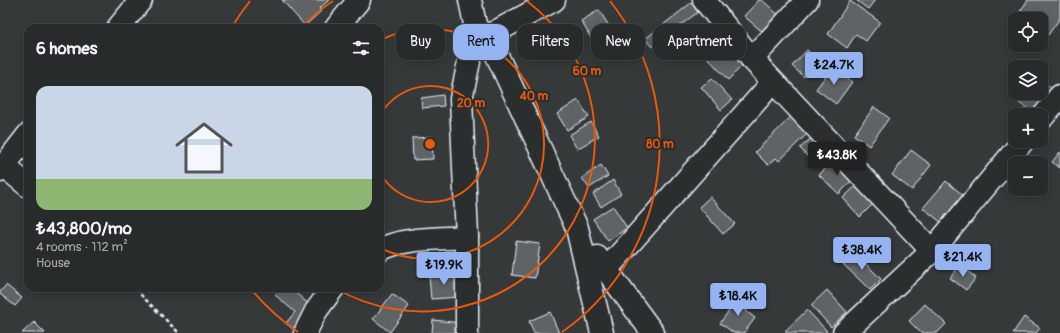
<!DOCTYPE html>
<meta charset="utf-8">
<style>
body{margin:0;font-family:Pangolin,sans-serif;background:#303334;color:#f1f3f6;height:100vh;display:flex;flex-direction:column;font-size:15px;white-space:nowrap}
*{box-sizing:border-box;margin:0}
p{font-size:13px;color:#a5a7a9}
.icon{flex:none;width:22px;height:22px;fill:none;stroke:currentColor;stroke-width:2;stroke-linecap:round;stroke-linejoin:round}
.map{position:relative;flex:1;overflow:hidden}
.sheet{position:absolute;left:24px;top:24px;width:360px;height:268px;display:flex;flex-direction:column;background:#282b2c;border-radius:12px;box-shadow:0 2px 10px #0003,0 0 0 1px #444748}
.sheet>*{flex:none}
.banner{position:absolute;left:396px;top:24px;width:380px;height:36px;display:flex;gap:8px}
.controls{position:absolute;left:1008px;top:12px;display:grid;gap:8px}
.controls a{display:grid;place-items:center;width:40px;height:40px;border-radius:8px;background:#282b2c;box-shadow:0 2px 10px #0003,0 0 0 1px #444748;font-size:20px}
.price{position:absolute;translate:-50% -34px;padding:0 9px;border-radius:4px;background:#95b2f1;color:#111;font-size:13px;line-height:26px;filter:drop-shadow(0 1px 2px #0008)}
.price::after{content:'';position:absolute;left:50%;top:24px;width:12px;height:9px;margin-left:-6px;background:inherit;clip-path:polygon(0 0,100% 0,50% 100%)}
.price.current{background:#222;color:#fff}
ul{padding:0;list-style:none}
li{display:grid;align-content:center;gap:8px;height:212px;padding:0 12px}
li+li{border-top:1px solid #444748}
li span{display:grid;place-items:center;height:124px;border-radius:12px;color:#555}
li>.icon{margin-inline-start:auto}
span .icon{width:72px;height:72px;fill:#fffc;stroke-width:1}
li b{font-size:17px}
h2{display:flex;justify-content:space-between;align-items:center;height:48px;padding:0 12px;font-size:17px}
.pill{padding:0 14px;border-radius:12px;background:#282b2c;box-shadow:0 2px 10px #0003,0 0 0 1px #444748;font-size:14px;line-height:36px}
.pill.current{background:#95b2f1;color:#111}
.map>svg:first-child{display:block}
.building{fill:#5f6365;stroke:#e8f1f8}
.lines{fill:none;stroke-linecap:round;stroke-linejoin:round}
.minor-casing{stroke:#e8f1f8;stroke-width:25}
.path{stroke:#e8f1f8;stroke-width:2.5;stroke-dasharray:4 3;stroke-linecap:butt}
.minor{stroke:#2a2d2e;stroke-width:22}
.ring{fill:none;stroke:#e8590c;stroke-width:2}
.centre{fill:#e8590c;stroke:#2a2d2e;stroke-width:2}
.ring-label{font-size:12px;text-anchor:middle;font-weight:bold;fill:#e8590c;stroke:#2a2d2e;stroke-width:4;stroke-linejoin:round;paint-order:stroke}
</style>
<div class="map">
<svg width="1060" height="333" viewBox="0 0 1060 333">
<rect width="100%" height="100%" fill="#35393a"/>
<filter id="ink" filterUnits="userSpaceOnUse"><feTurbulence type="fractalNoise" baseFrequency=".025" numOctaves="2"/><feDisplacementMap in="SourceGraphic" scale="8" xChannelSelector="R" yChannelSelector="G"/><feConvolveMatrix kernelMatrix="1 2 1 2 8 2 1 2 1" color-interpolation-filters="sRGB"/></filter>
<g filter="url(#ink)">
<g class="building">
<polygon points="282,0 329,0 319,9 321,11 305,26"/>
<polygon points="759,0 762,0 782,18 766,35 744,16"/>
<polygon points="856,0 875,0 868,9"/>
<polygon points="1028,0 1060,0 1060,18 1048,35 1041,30 1041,19 1025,19 1018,14"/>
<polygon points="850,1 880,22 866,41 856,34 847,48 828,34"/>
<polygon points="691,3 698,12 652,47 645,39"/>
<polygon points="599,10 624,50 605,61 581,21"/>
<polygon points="724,40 745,63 728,80 706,56"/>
<polygon points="807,50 819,61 804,77 792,66"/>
<polygon points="832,68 852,82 836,104 816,89"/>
<polygon points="712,78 732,100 721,110 701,87"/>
<polygon points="1041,80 1053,89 1034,114 1014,99 1019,93 1041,93"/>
<polygon points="443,95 444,106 422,108 421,98"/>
<polygon points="578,100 589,117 567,130 557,114"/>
<polygon points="874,107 889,118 869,146 854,135"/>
<polygon points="793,115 809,132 779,161 776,158 768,165 755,152"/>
<polygon points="591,122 599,136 577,149 569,135"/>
<polygon points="814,136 832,155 817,167 800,148"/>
<polygon points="432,137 433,159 413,160 412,138"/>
<polygon points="911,150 931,165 912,190 892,175"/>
<polygon points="1060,152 1060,168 1052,162"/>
<polygon points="836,158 855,177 839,194 819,175"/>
<polygon points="601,165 608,176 589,188 582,178"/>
<polygon points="613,180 621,194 601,207 593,194"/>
<polygon points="946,181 964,196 942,223 923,208"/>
<polygon points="860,182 877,200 860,217 843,198"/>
<polygon points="710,197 735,224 723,234 699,207"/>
<polygon points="613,206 627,228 608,241 593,219"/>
<polygon points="516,241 540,244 535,278 512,275"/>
<polygon points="855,253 881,279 870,290 843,264"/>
<polygon points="960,265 976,278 966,290 950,278"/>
<polygon points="458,274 460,297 431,299 429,276"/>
<polygon points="6,285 22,298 15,306 0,294 0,292"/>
<polygon points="281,288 290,288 312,307 293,329 286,323 295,312 275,295"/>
<polygon points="827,290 847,312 831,327 811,305"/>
<polygon points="392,294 409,306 390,332 373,319"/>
<polygon points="740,296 751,304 746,311 755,318 744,333 734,333 720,323"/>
<polygon points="925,304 946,324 937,333 921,333 909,321"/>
<polygon points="807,310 827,331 825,333 787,333 785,331"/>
<polygon points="550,312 559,333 534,333 529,321"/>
<polygon points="1024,317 1040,328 1036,333 1013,333"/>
<polygon points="433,320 461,323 460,333 432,333"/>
<polygon points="34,322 45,333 22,333"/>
</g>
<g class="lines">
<g class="minor-casing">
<g id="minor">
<polyline points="704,0 752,59 932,251"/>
<polyline points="118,28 141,0"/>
<polyline points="336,28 359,0"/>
<polyline points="476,29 488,36 577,228 602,333"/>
<polyline points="488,36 554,0"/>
<polyline points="752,59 807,0"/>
<polyline points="1041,119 1060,96"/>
<polyline points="4,166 28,186"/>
<polyline points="0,171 28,135"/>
<path d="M380,250c22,-13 61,-11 87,-13"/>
<polyline points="597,257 653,333"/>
<polyline points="606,270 773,82"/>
<polyline points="305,333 316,311 333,288"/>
<polyline points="467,333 467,237 461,99 476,29 470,0"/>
<polyline points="844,333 932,251 1023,141"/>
</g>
</g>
<polyline class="path" points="138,288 139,293 179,333"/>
<use href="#minor" class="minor"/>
</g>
</g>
<g class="ring">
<path d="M380 115A58 58 0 1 1 380 173"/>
<path d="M380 40A115 115 0 1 1 380 248"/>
<path d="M302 27A173 173 0 0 1 333 1M527 1A173 173 0 0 1 335 288"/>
<path d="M298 332A230 230 0 0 1 251 289M232 27A230 230 0 0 1 250 1M610 1A230 230 0 0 1 562 332"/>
</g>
<circle cx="430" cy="144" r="6" class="centre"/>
<g class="ring-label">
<text x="587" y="75">60 m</text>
<text x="534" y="100">40 m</text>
<text x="471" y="107">20 m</text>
<text x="660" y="148">80 m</text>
</g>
</svg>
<div class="controls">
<a><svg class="icon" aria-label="locate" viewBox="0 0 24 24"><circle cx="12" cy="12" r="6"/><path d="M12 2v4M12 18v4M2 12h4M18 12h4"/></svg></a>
<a><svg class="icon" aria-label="layers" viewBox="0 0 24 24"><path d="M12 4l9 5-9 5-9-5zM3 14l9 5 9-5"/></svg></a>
<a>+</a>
<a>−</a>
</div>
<b class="price" style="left:834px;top:86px">₺24.7K</b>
<b class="price current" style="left:837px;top:176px">₺43.8K</b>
<b class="price" style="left:862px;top:271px">₺38.4K</b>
<b class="price" style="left:963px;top:278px">₺21.4K</b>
<b class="price" style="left:444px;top:286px">₺19.9K</b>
<b class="price" style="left:738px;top:317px">₺18.4K</b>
<div class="banner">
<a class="pill">Buy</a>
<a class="pill current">Rent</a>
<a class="pill">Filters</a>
<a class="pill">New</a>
<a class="pill">Apartment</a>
</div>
<section class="sheet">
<h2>6 homes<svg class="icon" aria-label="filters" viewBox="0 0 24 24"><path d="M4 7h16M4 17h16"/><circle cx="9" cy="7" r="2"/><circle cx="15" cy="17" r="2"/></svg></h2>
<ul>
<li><span style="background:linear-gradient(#c9d6e8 75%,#8fb573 0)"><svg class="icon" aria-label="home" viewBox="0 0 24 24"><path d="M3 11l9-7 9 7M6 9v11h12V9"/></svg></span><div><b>₺43,800/mo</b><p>4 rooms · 112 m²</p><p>House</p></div></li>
</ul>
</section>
</div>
